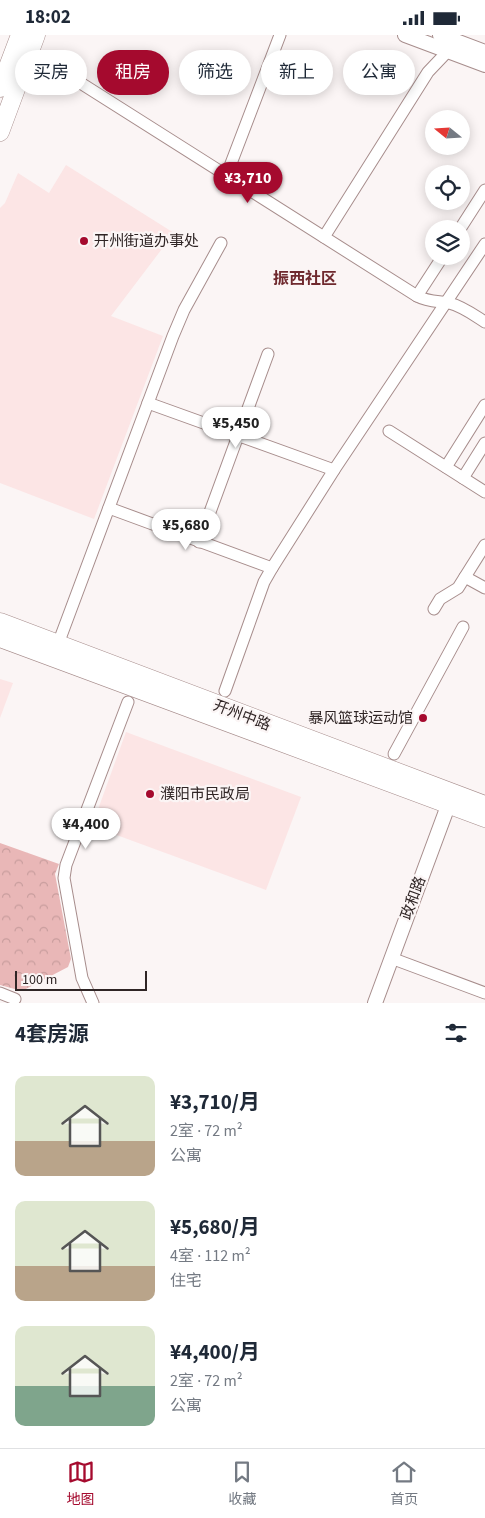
<!DOCTYPE html>
<html lang="zh">
<meta charset="utf-8">
<style>
body{margin:0;font-family:"Source Sans 3","Noto Sans SC",sans-serif;background:#f6f6f7;color:#1f2937;height:100vh;display:flex;flex-direction:column;font-size:19px;white-space:nowrap}
*{box-sizing:border-box;margin:0}
p{font-size:16px;color:#747a83}
.icon{flex:none;width:28px;height:28px;fill:none;stroke:currentColor;stroke-width:2;stroke-linecap:round;stroke-linejoin:round}
.map{position:relative;height:968px;overflow:hidden}
.panel{display:flex;flex-direction:column;background:#fff;flex:1}
.panel>*{flex:none}
.guide{position:absolute;left:15px;top:15px;width:455px;height:45px;display:flex;gap:10px}
.needle{width:32px;rotate:288deg}
.controls{position:absolute;left:425px;top:75px;display:grid;gap:10px}
.controls a{display:grid;place-items:center;width:45px;height:45px;border-radius:50%;background:#fff;box-shadow:0 2px 12px #0003;font-size:25px}
.scale{position:absolute;left:15px;bottom:12px;width:132px;box-sizing:border-box;padding-left:5px;border:2px solid #2f2525;border-top:0;font-size:14px;line-height:18px;white-space:nowrap;color:#2f2525;-webkit-text-stroke:4px #fbf5f5;paint-order:stroke}
.price{position:absolute;translate:-50% -42px;padding:0 11px;border-radius:18px;background:#fff;color:#222;font-size:16px;line-height:32px;filter:drop-shadow(0 1px 2px #0008)}
.price::after{content:'';position:absolute;left:50%;top:30px;width:15px;height:11px;margin-left:-8px;background:inherit;clip-path:polygon(0 0,100% 0,50% 100%)}
.price.selected{background:#a50a2e;color:#fff}
ul{padding:0;list-style:none}
li{display:flex;align-items:center;gap:15px;height:125px;padding:0 15px}
li span{display:grid;place-items:center;flex:none;width:140px;height:100px;border-radius:10px;color:#555}
li>.icon{margin-inline-start:auto}
span .icon{width:60px;height:60px;fill:#fffc;stroke-width:1}
li b{font-size:21px}
h2{display:flex;justify-content:space-between;align-items:center;height:60px;padding:0 15px;font-size:21px}
.chip{padding:0 18px;border-radius:22px;background:#fff;box-shadow:0 2px 12px #0003;font-size:18px;line-height:45px}
.chip.selected{background:#a50a2e;color:#fff}
.status{display:flex;justify-content:space-between;align-items:center;height:35px;padding:0 25px;background:#fff;direction:ltr}
.status svg{height:14px;fill:currentColor}
.tab-bar{display:flex;justify-content:space-around;align-items:center;height:70px;border-top:1px solid #e0e1e3;background:#fff;font-size:14px;color:#747a83}
.tab-bar a{display:grid;justify-items:center;gap:2px}
.tab-bar .selected{color:#a50a2e}
.map>svg:first-child{display:block}
.built{fill:#fce5e5}
.park{fill:url(#park-crowns)}
.lines{fill:none;stroke-linecap:round;stroke-linejoin:round}
.minor-casing{stroke:#a78d8c;stroke-width:13}
.tertiary-casing{stroke:#a78d8c;stroke-width:16}
.primary-casing{stroke:#a78d8c;stroke-width:19}
.minor{stroke:#fff;stroke-width:11}
.tertiary{stroke:#fff;stroke-width:14}
.primary{stroke:#fff;stroke-width:18}
.poi-dot{fill:#a50a2e;stroke:#fbf5f5;stroke-width:2}
.labels{text-anchor:middle;stroke-width:4.5;stroke-linejoin:round;paint-order:stroke}
.poi-label{font-size:15px;fill:#2f2525;stroke:#fbf5f5;text-anchor:start}
.street-label{font-size:15px;fill:#2f2525;stroke:#fbf5f5}
.neighbourhood-label{font-size:16px;font-weight:bold;fill:#6f292e;stroke:#fbf5f5}
</style>
<div class="status"><b>18:02</b><svg viewBox="0 0 49 12"><path d="M0 12V9h3v3zM5 12V6h3v6zM10 12V3h3v9zM15 12V0h3v12zM26 1h20v11H26zM47 4h2v5h-2z"/></svg></div>
<div class="map">
<svg width="485" height="968" viewBox="0 0 485 968">
<defs>
<pattern id="park-crowns" width="20" height="18" patternUnits="userSpaceOnUse" patternTransform="scale(1.25)"><rect width="20" height="18" fill="#e9b7b7"/><path d="M2 6a3 3 0 1 1 6 0M12 15a3 3 0 1 1 6 0" fill="none" stroke="#c89d9d"/></pattern>
</defs>
<rect width="100%" height="100%" fill="#fbf5f5"/>
<g class="built">
<polygon points="66,130 174,198 111,281 163,301 94,484 0,448 0,173 5,168 18,138 49,158"/>
<polygon points="0,644 13,648 0,683"/>
<polygon points="126,697 301,762 266,855 92,791"/>
</g>
<polygon class="park" points="0,808 59,829 55,839 71,924 68,932 22,956 0,950"/>
<g class="lines">
<g class="minor-casing">
<g id="minor">
<path d="M30,16l387,245c11,6 20,5 32,7 13,3 25,12 36,19"/>
<polyline points="227,139 280,0"/>
<polyline points="460,194 485,155"/>
<polyline points="324,202 428,37 448,16"/>
<polyline points="417,261 443,221"/>
<polyline points="148,368 334,435"/>
<polyline points="389,396 485,457"/>
<polyline points="446,432 485,370"/>
<polyline points="463,443 485,408"/>
<polyline points="109,473 272,533"/>
<polyline points="199,507 268,319"/>
<polyline points="465,542 485,553"/>
<polyline points="434,574 440,564 458,553 485,510"/>
<polyline points="58,609 173,301 184,275 221,208"/>
<polyline points="225,656 264,547 272,533 334,435 485,209"/>
<polyline points="394,719 463,592"/>
<polyline points="391,923 485,958"/>
<polyline points="0,958 15,964"/>
<polyline points="93,968 82,943 64,843 66,830 128,667"/>
</g>
</g>
<g class="tertiary-casing">
<g id="tertiary">
<polyline points="405,0 485,30"/>
<polyline points="440,0 485,17"/>
<polyline points="375,968 452,760"/>
</g>
</g>
<g class="primary-casing">
<g id="primary">
<polyline points="0,53 20,0"/>
<polyline points="0,97 36,0"/>
<polyline points="0,587 485,770"/>
<polyline points="0,603 485,783"/>
</g>
</g>
<use href="#minor" class="minor"/>
<use href="#tertiary" class="tertiary"/>
<use href="#primary" class="primary"/>
</g>
<g class="poi-dot">
<circle cx="84" cy="206" r="5"/>
<circle cx="423" cy="683" r="5"/>
<circle cx="150" cy="759" r="5"/>
</g>
<g class="labels">
<g class="poi-label">
<text x="94" y="211">开州街道办事处</text>
<text x="413" y="688" text-anchor="end">暴风篮球运动馆</text>
<text x="160" y="764">濮阳市民政局</text>
</g>
<g class="street-label">
<text transform="translate(242 680) rotate(21)" y="5">开州中路</text>
<text transform="translate(413 863) rotate(-70)" y="5">政和路</text>
</g>
<g class="neighbourhood-label">
<text x="305" y="249">振西社区</text>
</g>
</g>
</svg>
<div class="controls">
<a><svg class="needle" viewBox="-14 -14 28 28"><path d="M0-13l5 13h-10z" fill="#e53935"/><path d="M0 13l5-13h-10z" fill="#747a83"/></svg></a>
<a><svg class="icon" aria-label="locate" viewBox="0 0 24 24"><circle cx="12" cy="12" r="6"/><path d="M12 2v4M12 18v4M2 12h4M18 12h4"/></svg></a>
<a><svg class="icon" aria-label="layers" viewBox="0 0 24 24"><path d="M12 4l9 5-9 5-9-5zM3 14l9 5 9-5"/></svg></a>
</div>
<div class="scale">100 m</div>
<b class="price selected" style="left:248px;top:169px">¥3,710</b>
<b class="price" style="left:236px;top:414px">¥5,450</b>
<b class="price" style="left:186px;top:516px">¥5,680</b>
<b class="price" style="left:86px;top:815px">¥4,400</b>
<div class="guide">
<a class="chip">买房</a>
<a class="chip selected">租房</a>
<a class="chip">筛选</a>
<a class="chip">新上</a>
<a class="chip">公寓</a>
</div>
</div>
<section class="panel">
<h2>4套房源<svg class="icon" aria-label="filters" viewBox="0 0 24 24"><path d="M4 7h16M4 17h16"/><circle cx="9" cy="7" r="2"/><circle cx="15" cy="17" r="2"/></svg></h2>
<ul>
<li><span style="background:linear-gradient(#dfe7d0 65%,#b9a48a 0)"><svg class="icon" aria-label="home" viewBox="0 0 24 24"><path d="M3 11l9-7 9 7M6 9v11h12V9"/></svg></span><div><b>¥3,710/月</b><p>2室 · 72 m²</p><p>公寓</p></div></li>
<li><span style="background:linear-gradient(#dfe7d0 65%,#b9a48a 0)"><svg class="icon" aria-label="home" viewBox="0 0 24 24"><path d="M3 11l9-7 9 7M6 9v11h12V9"/></svg></span><div><b>¥5,680/月</b><p>4室 · 112 m²</p><p>住宅</p></div></li>
<li><span style="background:linear-gradient(#dfe7d0 60%,#7fa58c 0)"><svg class="icon" aria-label="home" viewBox="0 0 24 24"><path d="M3 11l9-7 9 7M6 9v11h12V9"/></svg></span><div><b>¥4,400/月</b><p>2室 · 72 m²</p><p>公寓</p></div></li>
</ul>
</section>
<nav class="tab-bar">
<a class="selected"><svg class="icon" aria-label="map" viewBox="0 0 24 24"><path d="M3 6l6-2 6 2 6-2v14l-6 2-6-2-6 2zM9 4v14M15 6v14"/></svg>地图</a>
<a><svg class="icon" aria-label="saved" viewBox="0 0 24 24"><path d="M7 4h10v16l-5-4-5 4z"/></svg>收藏</a>
<a><svg class="icon" aria-label="home" viewBox="0 0 24 24"><path d="M3 11l9-7 9 7M6 9v11h12V9"/></svg>首页</a>
</nav>
